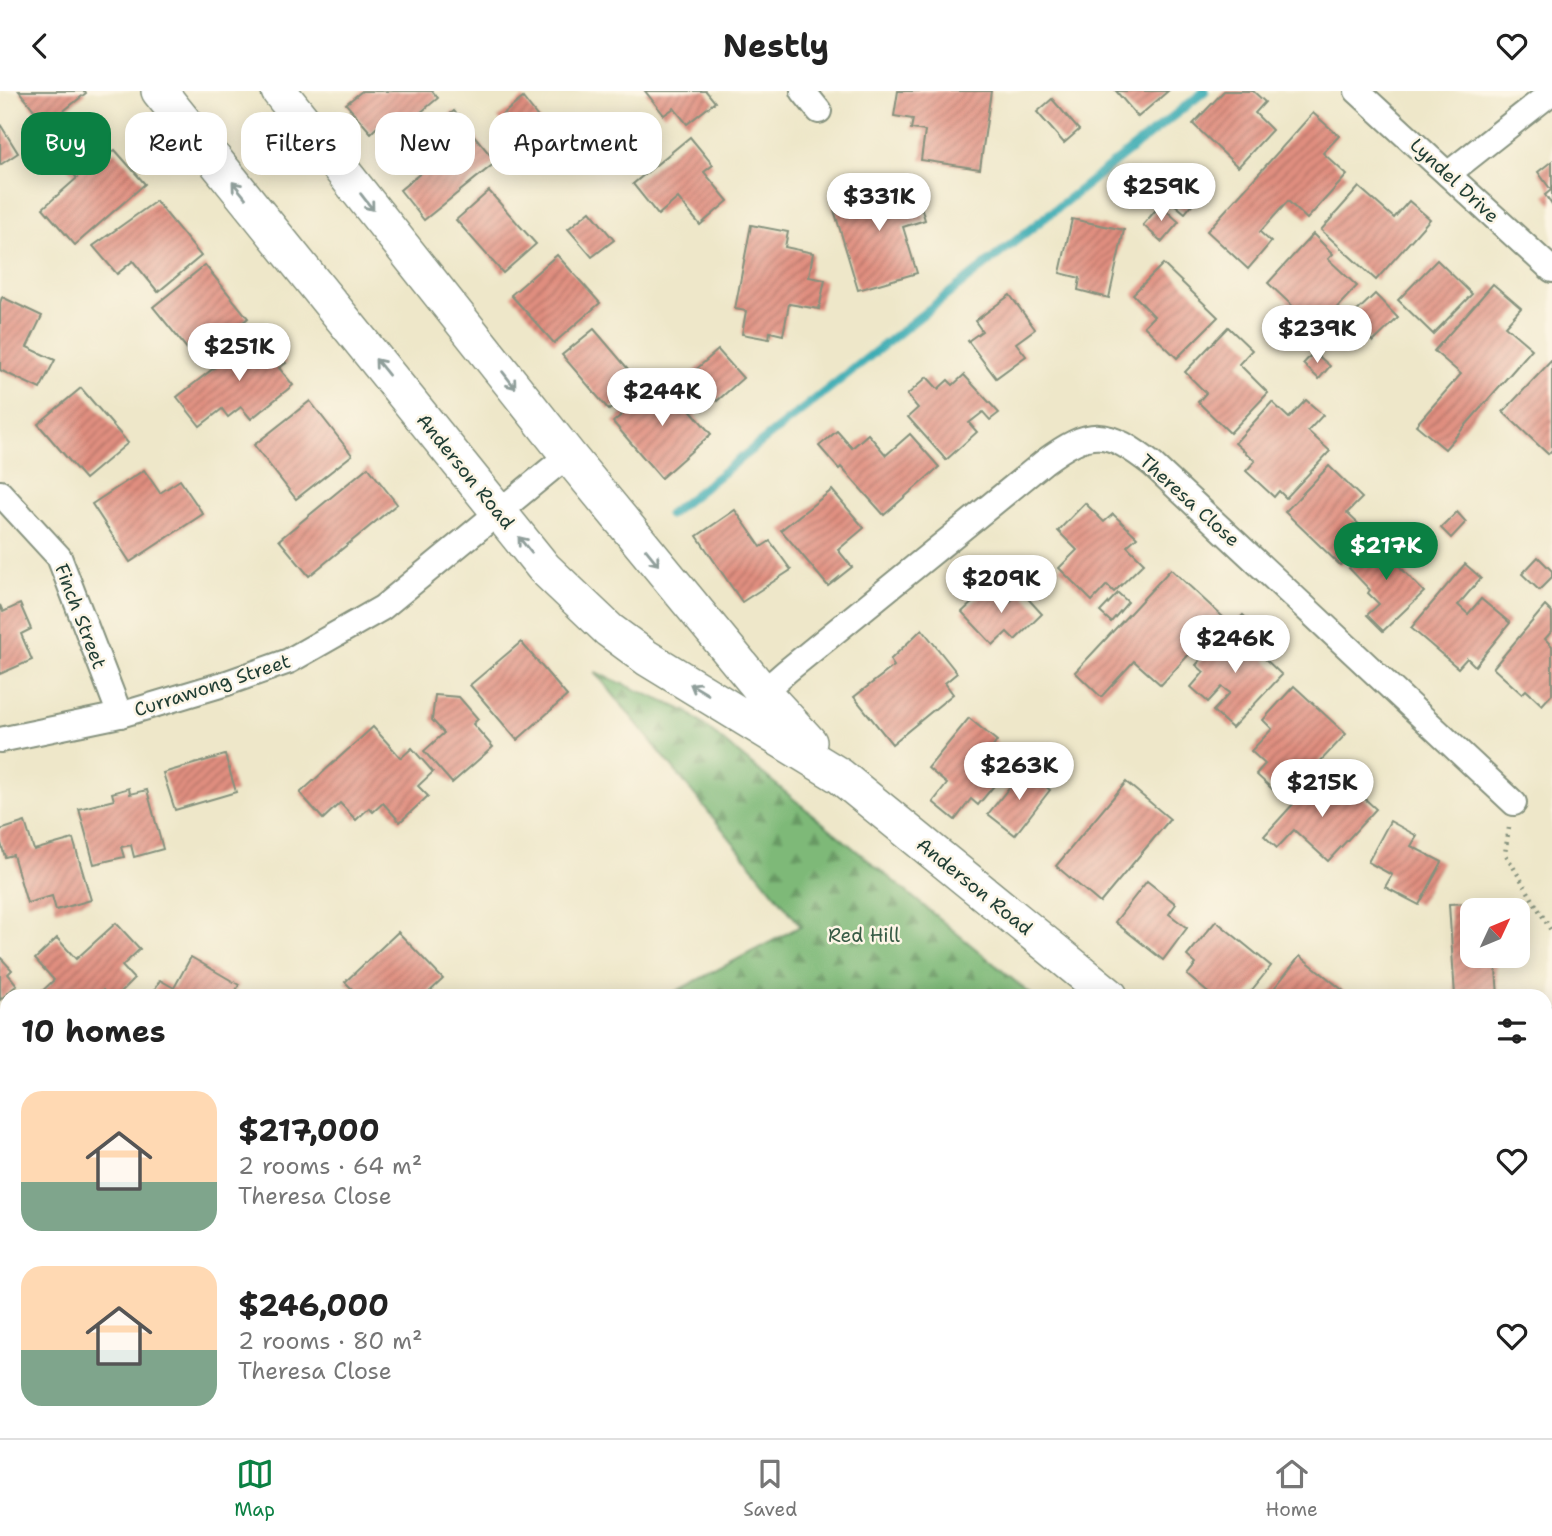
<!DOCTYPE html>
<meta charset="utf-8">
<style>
body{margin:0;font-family:"Shantell Sans",sans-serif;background:#f6f6f6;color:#222;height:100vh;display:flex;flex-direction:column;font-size:26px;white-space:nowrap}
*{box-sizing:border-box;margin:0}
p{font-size:23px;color:#767676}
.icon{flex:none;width:38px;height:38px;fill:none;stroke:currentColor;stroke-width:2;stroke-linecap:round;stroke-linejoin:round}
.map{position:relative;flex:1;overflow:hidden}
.details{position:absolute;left:0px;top:898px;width:1552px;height:450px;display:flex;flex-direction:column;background:#fff;border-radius:21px 21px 0 0;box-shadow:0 4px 18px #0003}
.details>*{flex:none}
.top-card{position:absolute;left:21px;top:21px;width:700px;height:63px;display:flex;gap:14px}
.needle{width:46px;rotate:46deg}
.tools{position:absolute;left:1460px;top:807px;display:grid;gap:14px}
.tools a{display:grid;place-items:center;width:70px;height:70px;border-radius:14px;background:#fff;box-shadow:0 4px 18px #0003;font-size:35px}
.price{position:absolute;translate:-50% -60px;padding:0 16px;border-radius:24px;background:#fff;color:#222;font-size:23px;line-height:46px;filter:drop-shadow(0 2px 4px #0008)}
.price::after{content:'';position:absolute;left:50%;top:42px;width:21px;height:16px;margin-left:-10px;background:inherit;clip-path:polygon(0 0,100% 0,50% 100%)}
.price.current{background:#0b8043;color:#fff}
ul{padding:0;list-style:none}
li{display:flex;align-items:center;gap:21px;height:175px;padding:0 21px}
li span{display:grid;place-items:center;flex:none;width:196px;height:140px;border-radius:21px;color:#555}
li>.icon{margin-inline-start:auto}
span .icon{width:84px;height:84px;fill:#fffc;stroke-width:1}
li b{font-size:30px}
h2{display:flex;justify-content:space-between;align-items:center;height:84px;padding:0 21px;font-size:30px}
.tag{padding:0 24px;border-radius:21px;background:#fff;box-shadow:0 4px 18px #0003;font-size:24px;line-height:63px}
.tag.current{background:#0b8043;color:#fff}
header{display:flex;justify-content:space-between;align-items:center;height:91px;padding:0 21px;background:#fff;font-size:32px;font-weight:700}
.dock{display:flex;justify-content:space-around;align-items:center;height:98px;border-top:2px solid #e0e0e0;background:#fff;font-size:19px;color:#767676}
.dock a{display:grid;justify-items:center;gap:4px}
.dock .current{color:#0b8043}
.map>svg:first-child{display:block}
.forest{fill:url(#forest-firs);stroke:#4e7b56;stroke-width:2}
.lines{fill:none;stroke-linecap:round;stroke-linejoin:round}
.stream{stroke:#3aacb4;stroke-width:9}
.building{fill:url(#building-hatch)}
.street-casing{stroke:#86927e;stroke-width:28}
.secondary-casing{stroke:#86927e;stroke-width:38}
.path{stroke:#86927e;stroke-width:4.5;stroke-dasharray:2 5;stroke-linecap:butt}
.street{stroke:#fff;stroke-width:24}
.secondary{stroke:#fff;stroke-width:35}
.oneway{stroke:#8f9e9a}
.labels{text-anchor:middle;stroke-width:5;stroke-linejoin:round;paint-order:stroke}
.street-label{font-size:19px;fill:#1f3d34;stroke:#fcf5e5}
.park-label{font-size:19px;fill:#385c46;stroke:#fcf5e5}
</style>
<header><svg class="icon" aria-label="back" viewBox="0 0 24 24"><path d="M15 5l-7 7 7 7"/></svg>Nestly<svg class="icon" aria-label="heart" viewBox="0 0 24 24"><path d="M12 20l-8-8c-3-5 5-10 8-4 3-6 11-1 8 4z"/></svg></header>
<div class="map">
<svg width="1552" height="1347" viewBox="0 0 1552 1347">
<defs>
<pattern id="forest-firs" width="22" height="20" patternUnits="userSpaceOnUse" patternTransform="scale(1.75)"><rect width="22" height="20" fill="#7eb978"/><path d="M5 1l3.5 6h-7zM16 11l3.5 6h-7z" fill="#679863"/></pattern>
<pattern id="building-hatch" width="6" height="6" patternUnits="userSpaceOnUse" patternTransform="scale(1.75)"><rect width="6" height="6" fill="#e08e7f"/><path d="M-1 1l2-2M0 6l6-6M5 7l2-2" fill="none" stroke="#b57569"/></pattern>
</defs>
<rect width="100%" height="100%" fill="#fcf5e5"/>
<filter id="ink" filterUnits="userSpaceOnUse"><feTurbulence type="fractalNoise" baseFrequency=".0143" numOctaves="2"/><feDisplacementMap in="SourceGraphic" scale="14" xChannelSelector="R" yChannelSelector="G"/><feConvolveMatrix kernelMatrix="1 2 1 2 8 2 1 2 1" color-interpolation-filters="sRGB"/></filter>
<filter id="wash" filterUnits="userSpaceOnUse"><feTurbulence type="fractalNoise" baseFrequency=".00686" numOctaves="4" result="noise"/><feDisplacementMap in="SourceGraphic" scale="28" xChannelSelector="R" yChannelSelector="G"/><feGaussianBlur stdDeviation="1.57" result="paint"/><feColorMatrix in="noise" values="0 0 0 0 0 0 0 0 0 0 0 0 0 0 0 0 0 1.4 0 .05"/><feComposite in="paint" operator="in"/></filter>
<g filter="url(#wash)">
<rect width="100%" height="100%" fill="#eee7c9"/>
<g class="forest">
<polygon points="595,581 688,621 1033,905 667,905 801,835"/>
<polygon points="83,1340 1347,1340 1349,1347 74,1347"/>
</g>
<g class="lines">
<polyline class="stream" points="669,424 1205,0"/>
</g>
<g id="blocks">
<g class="building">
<polygon points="19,0 85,0 86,2 46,34"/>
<polygon points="362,0 432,0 438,7 389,48 378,35 371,42 346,13"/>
<polygon points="645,0 706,0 715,11 687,33 674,17 664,24"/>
<polygon points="898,0 991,0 980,78 921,69 925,40 911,38 913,28 894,25"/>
<polygon points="1116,0 1168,0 1138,26"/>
<polygon points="1224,0 1253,0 1265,11 1255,22 1272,39 1238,76 1193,33"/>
<polygon points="523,7 547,38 522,58 498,27"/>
<polygon points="1052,8 1079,39 1064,52 1037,21"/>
<polygon points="454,20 496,71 424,129 400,99 423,80 406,59"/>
<polygon points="1313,22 1339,45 1323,62 1347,84 1307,128 1288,110 1260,141 1271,151 1248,178 1207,140"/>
<polygon points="0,33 18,62 0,74"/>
<polygon points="90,41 109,64 115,59 145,93 75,154 43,117 77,87 59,67"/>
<polygon points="690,46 713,74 704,81 728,110 700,134 678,107 658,124 633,93"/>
<polygon points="1552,70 1552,114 1545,104 1551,99 1538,81"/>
<polygon points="1183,87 1201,102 1185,122 1167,107"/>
<polygon points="913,88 925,129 903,136 917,182 858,199 832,112"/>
<polygon points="1359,96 1394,127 1409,110 1430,128 1376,189 1321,139"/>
<polygon points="489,100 536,153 503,182 456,129"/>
<polygon points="156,110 201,165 158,201 133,170 117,183 93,155"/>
<polygon points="1160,114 1179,131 1162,151 1143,134"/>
<polygon points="590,120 614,149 592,166 568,138"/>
<polygon points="1072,128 1124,139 1109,207 1078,199 1080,187 1060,182"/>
<polygon points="751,134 788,141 785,156 813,162 809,186 825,189 819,218 789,213 783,244 770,241 769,248 742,243 746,220 735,218"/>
<polygon points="1313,143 1333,163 1328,168 1357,195 1317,238 1268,192"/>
<polygon points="557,164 600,212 554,252 511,204"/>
<polygon points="1437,169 1472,203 1433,243 1398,209"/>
<polygon points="1163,173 1218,226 1177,267 1144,235 1154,225 1133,203"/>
<polygon points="205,174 248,227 197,270 153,216"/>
<polygon points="1493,193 1521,217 1505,235 1532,258 1445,358 1416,334 1461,283 1434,260"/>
<polygon points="1375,203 1398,227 1373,251 1350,227"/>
<polygon points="1010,204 1035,238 1016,252 1026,265 996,287 968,250 982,240 975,230"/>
<polygon points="2,206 42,225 27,256 55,269 40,298 0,279 0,212"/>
<polygon points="1228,236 1252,259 1239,273 1268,302 1230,342 1198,311 1206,302 1185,281"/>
<polygon points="594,238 640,292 609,319 562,264"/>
<polygon points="261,240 286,272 279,277 293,294 251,328 241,316 228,326 222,318 200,335 177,306"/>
<polygon points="718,259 743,287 717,310 692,282"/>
<polygon points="1314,261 1330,275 1319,288 1303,273"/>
<polygon points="1552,269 1552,359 1548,363 1503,321"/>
<polygon points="964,284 999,322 990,329 983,321 969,332 977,341 946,369 908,326 918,317 907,304 927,286 938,298 948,289 953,294"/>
<polygon points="664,288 711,343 661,387 613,331"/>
<polygon points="81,297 128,352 85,388 38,333"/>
<polygon points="1306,309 1323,324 1308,340 1330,360 1286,407 1279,400 1274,406 1246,380 1255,370 1235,352 1272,311 1289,327"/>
<polygon points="310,310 352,364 296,408 254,354"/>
<polygon points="837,340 852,357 868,343 886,364 910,343 939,376 884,424 841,376 839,378 819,355"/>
<polygon points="1329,375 1362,407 1347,422 1370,444 1340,474 1285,421"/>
<polygon points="368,376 397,413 309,485 279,449"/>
<polygon points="144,379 160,402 180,389 203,423 130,471 92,413"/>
<polygon points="832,399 864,437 838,459 852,476 828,495 781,439"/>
<polygon points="1085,412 1104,431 1113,423 1137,446 1127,455 1144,472 1114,501 1107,494 1092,510 1059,477 1077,459 1058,440"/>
<polygon points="735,419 761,456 770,450 791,479 742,511 697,445"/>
<polygon points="1457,421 1466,431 1451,447 1441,437"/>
<polygon points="1382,445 1405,469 1399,475 1424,501 1383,540 1367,524 1379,513 1368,502 1370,499 1349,477"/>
<polygon points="1538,466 1552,480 1552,486 1539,499 1522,483"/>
<polygon points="1465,473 1481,487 1458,514 1468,523 1481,508 1510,532 1475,575 1467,567 1458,577 1411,537"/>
<polygon points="1171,478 1223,526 1161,594 1134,570 1101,606 1075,581"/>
<polygon points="990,495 1007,513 1021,500 1042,523 1015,549 1007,541 993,554 962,521"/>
<polygon points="1118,502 1128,511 1111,531 1100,521"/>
<polygon points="20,513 31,538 21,543 32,569 0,583 0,514 3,521"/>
<polygon points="1545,515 1552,522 1552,540 1545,548 1552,555 1552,603 1542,614 1526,599 1522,603 1493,577"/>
<polygon points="1243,524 1253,533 1236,552 1253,567 1258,561 1282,584 1232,637 1213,620 1230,602 1222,596 1208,611 1191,596 1204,581 1196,574"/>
<polygon points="922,538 957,582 945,592 953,603 892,653 854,606 894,575 890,569"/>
<polygon points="521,551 567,605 517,649 470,594"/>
<polygon points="1294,595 1346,643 1284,709 1256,683 1265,673 1251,660 1272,638 1263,629"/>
<polygon points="435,604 459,606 478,628 473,633 493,656 452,692 424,660 444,642 432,629"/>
<polygon points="969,627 997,650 988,663 1007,679 978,714 971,708 955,729 933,711 947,693 928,677"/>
<polygon points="373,636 401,667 412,657 433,681 418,695 428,705 400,731 383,712 373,721 369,717 356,729 340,712 323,728 300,702"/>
<polygon points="225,664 236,701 175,719 163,682"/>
<polygon points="1024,678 1050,699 1015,744 988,723"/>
<polygon points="1316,688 1340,711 1353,697 1376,718 1328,770 1294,739 1277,757 1264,745"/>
<polygon points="1126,691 1170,728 1100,812 1056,775"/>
<polygon points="129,697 130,703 147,699 163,758 134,766 131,754 121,756 124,766 94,773 79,718 114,709 112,702"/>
<polygon points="1390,730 1417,745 1411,755 1442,771 1419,814 1385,796 1392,784 1368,771"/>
<polygon points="25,731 34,759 73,748 91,809 56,819 52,805 27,812 13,764 5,766 0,749 0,739"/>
<polygon points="1147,790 1176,813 1169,823 1187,837 1163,869 1115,831"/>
<polygon points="1492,811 1493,819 1472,819 1472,864 1495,864 1498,905 1455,905 1449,813"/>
<polygon points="1216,830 1271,875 1247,905 1212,905 1187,884 1196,873 1187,865"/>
<polygon points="116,832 140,858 122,875 134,888 117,905 108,905 103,899 97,905 37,905 54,889 35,868 57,847 76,868"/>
<polygon points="398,841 443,888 425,905 359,905 345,891"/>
<polygon points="1300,865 1350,905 1268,905"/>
<polygon points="0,866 12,879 8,883 17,894 0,909"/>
<polygon points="191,866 239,894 233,905 151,905 160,889 174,897"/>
<polygon points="7,992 7,1041 0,1037 0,1002"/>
<polygon points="0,1181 7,1187 7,1240 5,1242 0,1238"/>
<polygon points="1552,1252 1552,1305 1545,1306 1545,1253"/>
</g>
</g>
</g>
<g filter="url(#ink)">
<use href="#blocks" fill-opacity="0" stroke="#86927e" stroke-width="2"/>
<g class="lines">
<g class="street-casing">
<g id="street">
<polyline points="803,0 819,20"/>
<polyline points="1357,0 1552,179"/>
<polyline points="1448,83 1552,1"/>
<polyline points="0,402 59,466 120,624"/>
<path d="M754,613l9,-12 24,-21 257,-209c47,-35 63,-33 109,3l361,338"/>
<polyline points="0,649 120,624 227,592 289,570 382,517 568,364"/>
<polyline points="0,1125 7,1129"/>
</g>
</g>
<g class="secondary-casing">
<g id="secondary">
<polyline points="159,0 544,477 609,539 647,567 840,685 1110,905"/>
<polyline points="279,0 568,364 763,601 809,651"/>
<polyline points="1425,1340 1427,1347"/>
</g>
</g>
<g class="path">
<polyline points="1509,737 1505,762 1552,841"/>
<polyline points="1545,920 1552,915"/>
<polyline points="271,1340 279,1347"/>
<polyline points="406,1340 406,1347"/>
<polyline points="682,1347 684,1340"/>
</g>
<use href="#street" class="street"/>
<use href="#secondary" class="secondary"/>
</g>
<defs><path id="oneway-shaft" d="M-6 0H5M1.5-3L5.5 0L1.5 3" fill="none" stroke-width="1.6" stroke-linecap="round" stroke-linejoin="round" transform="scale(1.75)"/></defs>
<g class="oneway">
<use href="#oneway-shaft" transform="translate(239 99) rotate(-129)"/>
<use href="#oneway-shaft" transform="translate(367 111) rotate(52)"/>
<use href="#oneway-shaft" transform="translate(382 276) rotate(-129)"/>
<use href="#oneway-shaft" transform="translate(509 289) rotate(52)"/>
<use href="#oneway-shaft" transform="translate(525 454) rotate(-129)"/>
<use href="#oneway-shaft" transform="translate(652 466) rotate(51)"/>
<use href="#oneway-shaft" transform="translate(699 598) rotate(-149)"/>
</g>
</g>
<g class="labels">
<g class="street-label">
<text transform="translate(1455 89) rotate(43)" y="7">Lyndel Drive</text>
<text transform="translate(466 380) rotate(51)" y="7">Anderson Road</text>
<text transform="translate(1190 409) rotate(42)" y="7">Theresa Close</text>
<text transform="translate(81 525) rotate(69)" y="7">Finch Street</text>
<text transform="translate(212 594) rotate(-18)" y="7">Currawong Street</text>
<text transform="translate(975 795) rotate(39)" y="7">Anderson Road</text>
</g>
<g class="park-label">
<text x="864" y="851">Red Hill</text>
</g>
</g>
</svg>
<div class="tools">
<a><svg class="needle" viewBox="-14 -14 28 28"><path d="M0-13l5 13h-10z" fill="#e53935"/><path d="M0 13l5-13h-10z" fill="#767676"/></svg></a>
</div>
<b class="price" style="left:1161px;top:132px">$259K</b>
<b class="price" style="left:879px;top:142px">$331K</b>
<b class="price" style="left:1317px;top:274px">$239K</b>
<b class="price" style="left:239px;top:292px">$251K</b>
<b class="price" style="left:662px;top:337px">$244K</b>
<b class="price current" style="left:1386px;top:491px">$217K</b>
<b class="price" style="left:1001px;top:524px">$209K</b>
<b class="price" style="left:1235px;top:584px">$246K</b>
<b class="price" style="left:1019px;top:711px">$263K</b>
<b class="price" style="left:1322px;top:728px">$215K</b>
<div class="top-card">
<a class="tag current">Buy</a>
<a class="tag">Rent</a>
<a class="tag">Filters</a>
<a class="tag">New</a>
<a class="tag">Apartment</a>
</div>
<section class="details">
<h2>10 homes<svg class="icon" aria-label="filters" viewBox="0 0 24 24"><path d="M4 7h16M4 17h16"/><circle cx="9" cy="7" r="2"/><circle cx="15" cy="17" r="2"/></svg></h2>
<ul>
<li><span style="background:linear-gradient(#ffd9b3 65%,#7fa58c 0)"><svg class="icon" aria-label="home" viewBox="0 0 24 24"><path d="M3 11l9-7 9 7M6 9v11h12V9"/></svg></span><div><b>$217,000</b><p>2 rooms · 64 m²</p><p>Theresa Close</p></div><svg class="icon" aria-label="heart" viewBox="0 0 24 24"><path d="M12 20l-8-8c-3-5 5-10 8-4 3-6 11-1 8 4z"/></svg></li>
<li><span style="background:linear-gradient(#ffd9b3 60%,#7fa58c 0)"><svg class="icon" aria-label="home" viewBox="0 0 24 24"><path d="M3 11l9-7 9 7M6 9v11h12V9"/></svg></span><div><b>$246,000</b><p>2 rooms · 80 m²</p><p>Theresa Close</p></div><svg class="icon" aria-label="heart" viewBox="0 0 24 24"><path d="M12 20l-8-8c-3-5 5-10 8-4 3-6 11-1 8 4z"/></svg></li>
</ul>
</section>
</div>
<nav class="dock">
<a class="current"><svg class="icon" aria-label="map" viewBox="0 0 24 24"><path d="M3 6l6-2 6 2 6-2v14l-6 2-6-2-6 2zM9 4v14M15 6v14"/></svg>Map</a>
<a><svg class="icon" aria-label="saved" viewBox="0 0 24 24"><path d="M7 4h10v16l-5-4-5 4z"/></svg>Saved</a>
<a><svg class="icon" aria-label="home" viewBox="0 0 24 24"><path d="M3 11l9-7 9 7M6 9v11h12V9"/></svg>Home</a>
</nav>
